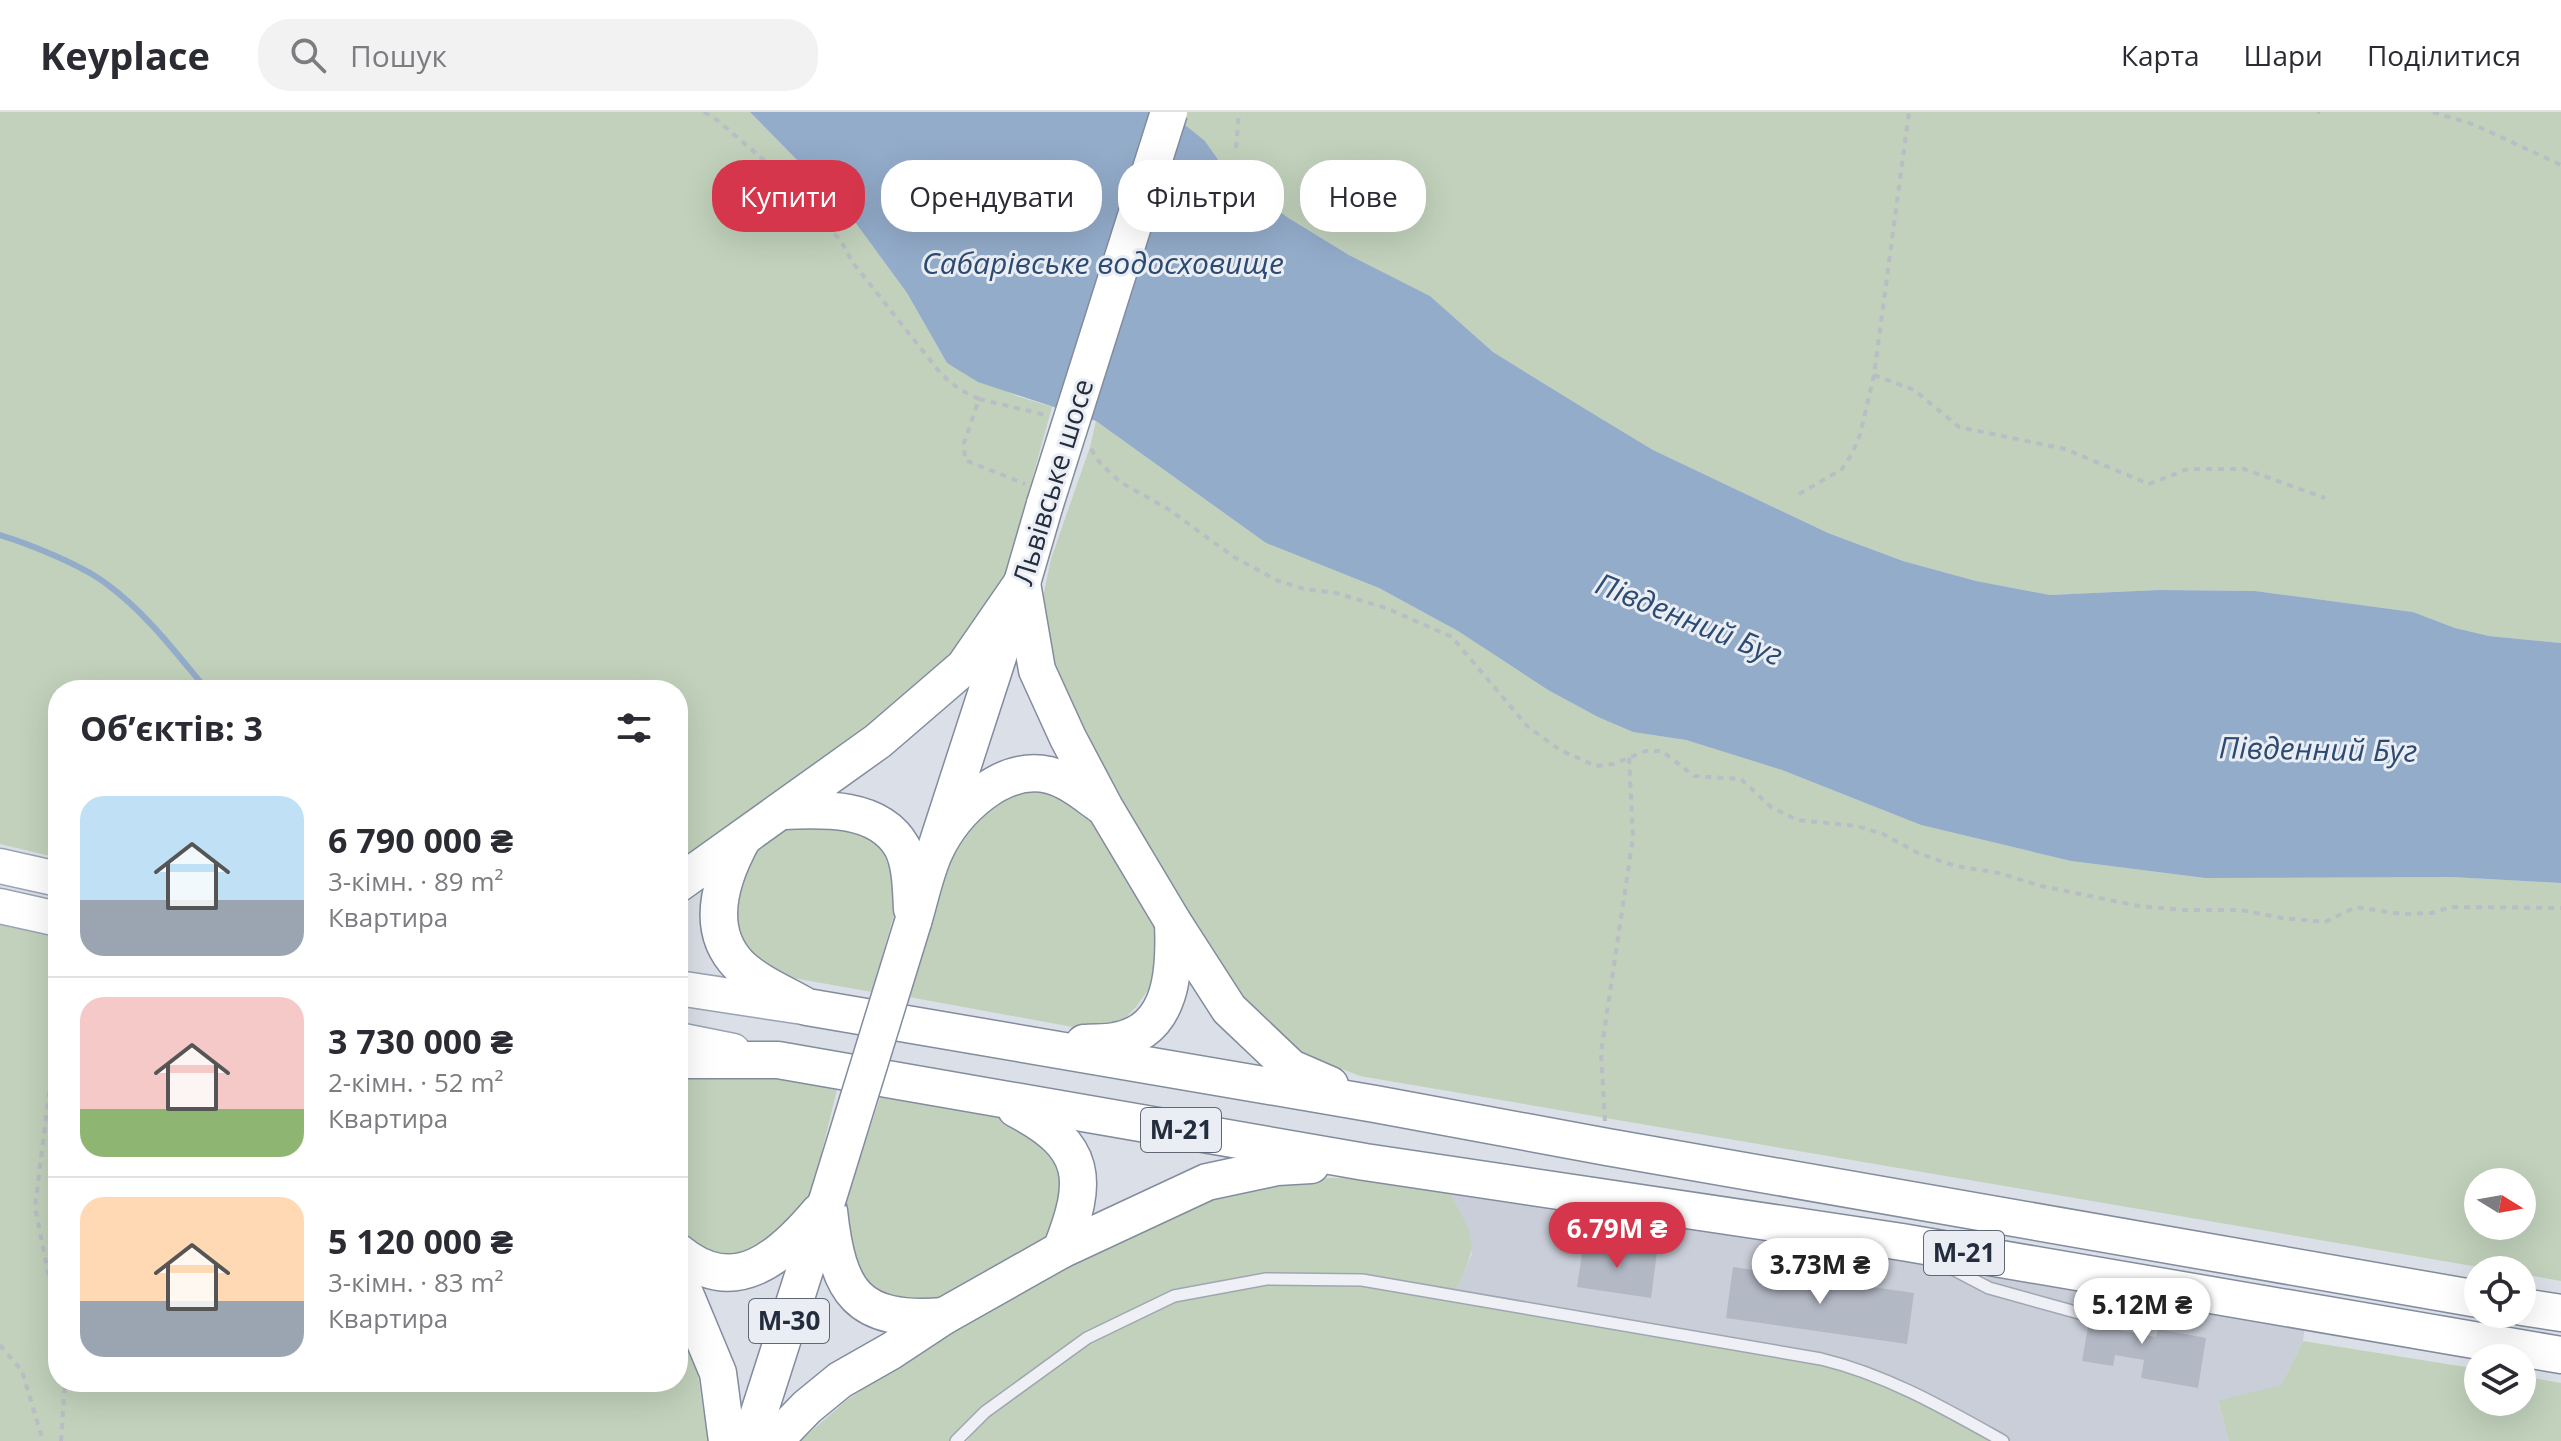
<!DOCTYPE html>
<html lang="uk">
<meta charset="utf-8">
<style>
body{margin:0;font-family:"Open Sans",sans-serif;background:#f2f2f3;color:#2b2b33;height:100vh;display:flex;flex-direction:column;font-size:30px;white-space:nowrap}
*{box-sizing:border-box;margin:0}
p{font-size:26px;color:#7c7c81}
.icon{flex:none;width:44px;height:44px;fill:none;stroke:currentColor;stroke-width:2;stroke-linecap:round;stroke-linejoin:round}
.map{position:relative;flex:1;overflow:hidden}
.details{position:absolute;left:48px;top:568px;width:640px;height:712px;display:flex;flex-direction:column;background:#fff;border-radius:32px;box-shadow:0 8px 32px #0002}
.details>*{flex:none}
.hud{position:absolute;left:712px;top:48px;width:760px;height:72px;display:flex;gap:16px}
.needle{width:52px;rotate:101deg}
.fabs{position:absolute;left:2464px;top:1056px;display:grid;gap:16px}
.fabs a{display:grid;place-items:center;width:72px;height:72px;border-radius:50%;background:#fff;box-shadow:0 8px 32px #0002;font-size:40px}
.price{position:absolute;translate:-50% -68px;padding:0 18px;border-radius:28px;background:#fff;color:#222;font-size:26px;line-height:52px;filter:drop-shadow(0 2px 4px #0008)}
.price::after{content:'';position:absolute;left:50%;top:48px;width:24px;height:18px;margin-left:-12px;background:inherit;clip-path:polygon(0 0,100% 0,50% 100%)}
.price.on{background:#d6364b;color:#fff}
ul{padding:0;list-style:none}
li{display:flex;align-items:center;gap:24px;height:200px;padding:0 32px}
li+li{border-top:2px solid #e1e1e2}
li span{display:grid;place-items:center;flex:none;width:224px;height:160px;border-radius:24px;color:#555}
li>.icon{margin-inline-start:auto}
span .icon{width:96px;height:96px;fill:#fffc;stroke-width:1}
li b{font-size:34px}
h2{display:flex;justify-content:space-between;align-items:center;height:96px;padding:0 32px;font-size:34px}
.tag{padding:0 28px;border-radius:32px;background:#fff;box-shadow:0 8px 32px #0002;font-size:28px;line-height:72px}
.tag.on{background:#d6364b;color:#fff}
header{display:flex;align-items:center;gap:48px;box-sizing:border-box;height:112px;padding:0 40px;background:#fff;border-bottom:2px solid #e1e1e2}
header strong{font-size:38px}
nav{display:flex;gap:44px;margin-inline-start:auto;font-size:28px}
.search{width:560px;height:72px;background:#f2f2f3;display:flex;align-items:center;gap:20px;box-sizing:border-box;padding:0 28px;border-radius:32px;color:#7c7c81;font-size:30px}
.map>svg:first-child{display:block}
.built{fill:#c9ced9}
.green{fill:#c1d1bb;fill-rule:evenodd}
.water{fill:#93acca}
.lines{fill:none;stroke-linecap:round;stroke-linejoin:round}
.stream{stroke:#93acca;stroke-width:6}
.building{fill:#b2b8c4}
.service-casing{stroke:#a0a6b1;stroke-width:14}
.primary-casing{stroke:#9aa3b3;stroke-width:37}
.trunk-casing{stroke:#828c9e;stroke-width:39}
.path{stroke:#b9bdc5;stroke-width:4;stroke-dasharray:6 6;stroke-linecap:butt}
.service{stroke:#eef0f5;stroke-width:11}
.primary{stroke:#fff;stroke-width:34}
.trunk{stroke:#fff;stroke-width:36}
.trunk-bridge-casing{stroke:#828c9e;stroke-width:39;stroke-linecap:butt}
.trunk-bridge{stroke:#fff;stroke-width:36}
.labels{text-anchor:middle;stroke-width:6;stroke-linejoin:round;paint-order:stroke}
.shield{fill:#eaeef4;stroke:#5f6774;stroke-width:2}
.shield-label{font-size:26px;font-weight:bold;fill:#242d3d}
.street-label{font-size:28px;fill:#242d3d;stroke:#eaeef4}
.water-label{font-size:30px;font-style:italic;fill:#2c4b73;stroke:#eaeef4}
</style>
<header>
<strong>Keyplace</strong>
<div class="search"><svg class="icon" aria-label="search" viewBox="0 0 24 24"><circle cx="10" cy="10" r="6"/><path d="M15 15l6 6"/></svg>Пошук</div>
<nav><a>Карта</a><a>Шари</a><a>Поділитися</a></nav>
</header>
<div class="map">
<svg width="2561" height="1329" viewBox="0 0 2561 1329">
<rect width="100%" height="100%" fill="#dbdfe7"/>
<polygon class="built" points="1449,1080 2307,1199 2303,1229 2281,1273 2218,1290 2229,1329 2003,1329 1454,1182 1472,1142"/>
<g class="green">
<polygon points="0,0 750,0 847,99 907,181 947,251 1017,284 1052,295 1006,461 983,505 952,551 678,760 678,578 58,578 58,746 0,732"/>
<polygon points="1186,0 2561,0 2561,531 2489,524 2455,516 2413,500 2255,479 2159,478 2050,483 1976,469 1903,449 1828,421 1653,338 1582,295 1493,240 1430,184 1349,143 1287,105 1240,69 1219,49 1205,29 1182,11"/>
<path d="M1096,309l170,122 113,45 79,43 90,59 50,27 35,15 53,8 96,30 139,55 150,36 134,17 246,-1 110,6v398l-39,-7v-4h-26l-1136,-194 -58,-23 -57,-50 -169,-267 -28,-69 -6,-65 9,-43 39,-112zM2478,1070h44v44h-44z"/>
<polygon points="1020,678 1058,682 1091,705 1158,802 1154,869 1136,895 1118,913 1089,918 909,885 949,742 974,704"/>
<polygon points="826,709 868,724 881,736 890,749 897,791 872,880 771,862 742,832 734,812 743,750 781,716"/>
<polygon points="0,809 58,823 58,1270 678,1270 678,1217 697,1258 708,1329 0,1329"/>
<polygon points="686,955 838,973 809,1093 802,1106 738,1147 711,1145 678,1123 678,959"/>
<polygon points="882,980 997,998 1059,1034 1062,1121 930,1197 860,1177 841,1103"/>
<path d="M1305,1066h48l96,14c28,51 30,49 5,102l394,72 155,75h-1036l16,-24 -27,24h-156l47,-41 62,-42 167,-97 131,-63z"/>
<polygon points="2303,1229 2478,1257 2478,1290 2522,1290 2522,1264 2561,1271 2561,1329 2229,1329 2218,1289 2281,1273"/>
</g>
<polygon class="water" points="750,0 1169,0 1205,29 1219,49 1240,69 1287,105 1349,143 1430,184 1493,240 1582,295 1653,338 1828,421 1903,449 1976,469 2050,483 2159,478 2255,479 2413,500 2455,516 2489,524 2561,531 2561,771 2451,765 2205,766 2071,749 1921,713 1782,658 1686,628 1633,620 1598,605 1548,578 1458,519 1379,476 1266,431 1096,309 978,270 947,251 907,181 847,99"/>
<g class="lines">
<path class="stream" d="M0,423c30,9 84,31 108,50 39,29 68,68 99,105"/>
</g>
<g class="building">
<polygon points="1584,1129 1657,1140 1651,1186 1577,1175"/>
<polygon points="1733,1155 1914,1181 1907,1232 1726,1206"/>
<polygon points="2094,1181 2125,1187 2119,1218 2156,1225 2158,1217 2206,1226 2198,1276 2141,1266 2144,1248 2115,1243 2113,1254 2082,1249"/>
</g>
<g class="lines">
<g class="service-casing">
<g id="service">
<polyline points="1941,1151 1989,1176 2090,1204"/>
<polyline points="2121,1209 2195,1194"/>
<path d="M956,1329l29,-29 102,-74 87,-42 92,-17 96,1 459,79c66,16 123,49 182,82"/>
</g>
</g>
<g class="primary-casing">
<g id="primary">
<polyline points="0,754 58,767"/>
<polyline points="0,794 58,807"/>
<polyline points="678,876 803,895"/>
<polyline points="678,928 733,939"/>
</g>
</g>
<g class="trunk-casing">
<g id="trunk">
<polyline points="1022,471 1037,558 1068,626 1105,696 1173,810 1229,897 1291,956 1330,973"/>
<path d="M782,699c40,-2 97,-5 120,36 9,17 9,43 10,62"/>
<path d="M743,726c-21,38 -40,90 -4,127 18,18 46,29 68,42l568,97 232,43 871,152"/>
<polyline points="935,739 1022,471 1045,392"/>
<polyline points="678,772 878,629 964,555 1022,471"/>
<path d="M913,810c7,-23 12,-49 22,-71 19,-40 66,-87 114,-76 20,5 36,19 53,31"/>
<path d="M1084,931c10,-1 21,0 31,-2 59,-10 60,-73 58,-119"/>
<polyline points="678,948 778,948 1365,1050 1902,1130 2561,1243"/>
<path d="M1016,997c72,37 73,71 45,141"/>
<path d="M829,1099c9,81 27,112 115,105"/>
<path d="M678,1140c57,47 103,5 141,-40"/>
<polyline points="678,1165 718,1261 727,1329"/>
<polyline points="2522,1195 2561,1201"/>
<polyline points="750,1329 827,1089"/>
<polyline points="774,1329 807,1295 840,1268 891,1239 944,1204 1061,1138 1207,1070 1277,1055 1311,1053"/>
</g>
</g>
<g class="path">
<polyline points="704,0 717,8 779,61 798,81 814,106 840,127 853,151 942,263 959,277 979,287 964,331 965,348 1025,372"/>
<polyline points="2317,0 2320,0"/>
<polyline points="2433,0 2475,13 2561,53"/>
<polyline points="1236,36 1239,0"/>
<polyline points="1874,263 1914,278 1959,315 2065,337 2149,372 2188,357 2244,357 2325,386"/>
<polyline points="979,287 1046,303"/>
<polyline points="1091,337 1100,351 1120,370 1168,397 1234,445 1276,468 1304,477 1336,481 1386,496 1452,525 1527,614 1560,638 1596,654 1613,652 1646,639 1662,639 1694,664 1741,667 1771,695 1797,708 1857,714 1883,722 1918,741 1955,754 1999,761 2041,774 2139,794 2184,798 2241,798 2282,806 2325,810 2356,795 2401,802 2432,801 2451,795 2561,796"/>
<polyline points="1799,382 1842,357 1852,342 1860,323 1874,263 1909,0"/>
<polyline points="58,908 35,1095 58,1210"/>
<polyline points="1605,1009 1601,941 1633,725 1629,645"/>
<polyline points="0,1233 22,1259 43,1329"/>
<polyline points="61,1329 65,1270"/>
</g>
<use href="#service" class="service"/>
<use href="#primary" class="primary"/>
<use href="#trunk" class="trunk"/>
<g class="trunk-bridge-casing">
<g id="trunk-bridge">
<polyline points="1045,392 1169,0"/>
<polyline points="827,1089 913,810"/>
</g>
</g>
<use href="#trunk-bridge" class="trunk-bridge"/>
</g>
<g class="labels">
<g class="shield">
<rect x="1141" y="996" width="80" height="44" rx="6"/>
<rect x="1924" y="1119" width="80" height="44" rx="6"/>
<rect x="749" y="1187" width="80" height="44" rx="6"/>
</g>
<g class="shield-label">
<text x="1181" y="1027">М-21</text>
<text x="1964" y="1150">М-21</text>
<text x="789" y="1218">М-30</text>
</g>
<g class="street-label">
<text transform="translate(1053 370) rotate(-73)" y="10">Львівське шосе</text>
</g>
<g class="water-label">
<text x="1103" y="162">Сабарівське водосховище</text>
<text transform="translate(1689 508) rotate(22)" y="10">Південний Буг</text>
<text transform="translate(2318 638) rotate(1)" y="10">Південний Буг</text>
</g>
</g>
</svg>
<div class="fabs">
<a><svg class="needle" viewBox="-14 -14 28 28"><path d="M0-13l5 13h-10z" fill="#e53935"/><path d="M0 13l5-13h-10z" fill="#7c7c81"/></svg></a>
<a><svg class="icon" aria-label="locate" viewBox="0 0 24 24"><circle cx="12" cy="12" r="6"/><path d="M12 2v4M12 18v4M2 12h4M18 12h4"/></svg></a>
<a><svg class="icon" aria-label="layers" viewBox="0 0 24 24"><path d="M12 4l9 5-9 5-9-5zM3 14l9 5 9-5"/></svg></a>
</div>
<b class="price on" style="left:1617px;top:1158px">6.79M ₴</b>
<b class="price" style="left:1820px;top:1194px">3.73M ₴</b>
<b class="price" style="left:2142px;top:1234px">5.12M ₴</b>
<div class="hud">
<a class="tag on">Купити</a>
<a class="tag">Орендувати</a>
<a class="tag">Фільтри</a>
<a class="tag">Нове</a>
</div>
<section class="details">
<h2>Об’єктів: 3<svg class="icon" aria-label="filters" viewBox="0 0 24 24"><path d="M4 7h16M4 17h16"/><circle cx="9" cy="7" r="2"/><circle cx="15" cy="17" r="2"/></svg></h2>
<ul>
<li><span style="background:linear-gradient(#bfe0f5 65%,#9aa5b1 0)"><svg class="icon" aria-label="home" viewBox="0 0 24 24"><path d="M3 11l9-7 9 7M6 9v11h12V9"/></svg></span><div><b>6 790 000 ₴</b><p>3-кімн. · 89 m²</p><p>Квартира</p></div></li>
<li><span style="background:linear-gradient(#f6c9c9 70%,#8fb573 0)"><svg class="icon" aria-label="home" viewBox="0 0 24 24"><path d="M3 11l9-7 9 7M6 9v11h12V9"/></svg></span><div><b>3 730 000 ₴</b><p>2-кімн. · 52 m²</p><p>Квартира</p></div></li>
<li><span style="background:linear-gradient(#ffd9b3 65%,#9aa5b1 0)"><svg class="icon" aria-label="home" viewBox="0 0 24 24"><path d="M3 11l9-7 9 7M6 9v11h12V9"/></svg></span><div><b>5 120 000 ₴</b><p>3-кімн. · 83 m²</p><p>Квартира</p></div></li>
</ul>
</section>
</div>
